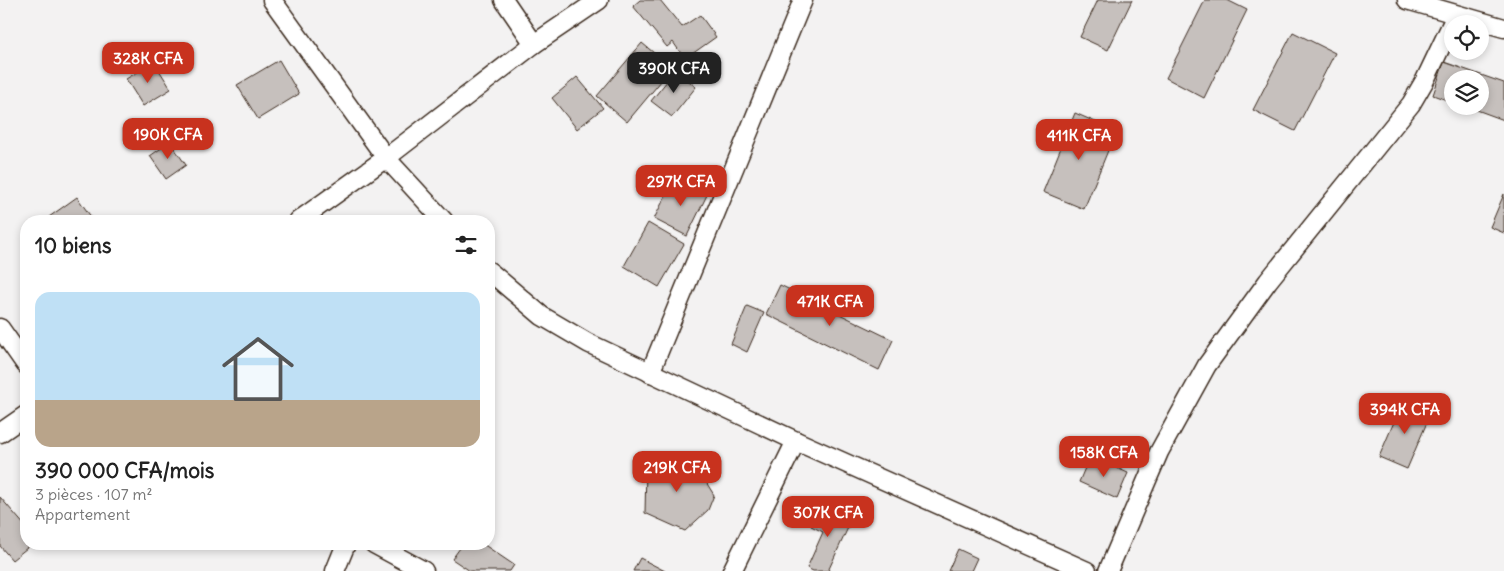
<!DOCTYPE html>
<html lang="fr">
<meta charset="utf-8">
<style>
body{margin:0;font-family:Delius,sans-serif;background:#f6f6f6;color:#222;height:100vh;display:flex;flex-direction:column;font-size:19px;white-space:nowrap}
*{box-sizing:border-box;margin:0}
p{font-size:16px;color:#767676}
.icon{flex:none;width:28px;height:28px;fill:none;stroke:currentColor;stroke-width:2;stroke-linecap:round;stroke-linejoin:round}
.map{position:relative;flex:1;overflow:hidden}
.drawer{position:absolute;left:20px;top:215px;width:475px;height:335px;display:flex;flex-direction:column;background:#fff;border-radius:20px;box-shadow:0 2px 8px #0003}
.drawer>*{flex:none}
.tools{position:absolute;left:1444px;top:15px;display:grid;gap:10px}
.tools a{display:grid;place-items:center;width:45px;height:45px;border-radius:50%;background:#fff;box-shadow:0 2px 8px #0003;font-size:25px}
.price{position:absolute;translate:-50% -42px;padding:0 11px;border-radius:10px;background:#c8321e;color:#fff;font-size:16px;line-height:32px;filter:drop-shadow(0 1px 2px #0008)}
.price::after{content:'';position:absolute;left:50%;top:30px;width:15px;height:11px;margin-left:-8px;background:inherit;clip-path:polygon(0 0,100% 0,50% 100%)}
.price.active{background:#222;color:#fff}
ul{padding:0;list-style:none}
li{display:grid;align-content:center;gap:10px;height:265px;padding:0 15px}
li span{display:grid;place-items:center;height:155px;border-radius:15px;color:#555}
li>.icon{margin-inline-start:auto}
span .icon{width:90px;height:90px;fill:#fffc;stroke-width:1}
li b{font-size:21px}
h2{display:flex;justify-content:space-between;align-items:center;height:60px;padding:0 15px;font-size:21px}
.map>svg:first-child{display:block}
.building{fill:#c6c0bd;stroke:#3b2a1e}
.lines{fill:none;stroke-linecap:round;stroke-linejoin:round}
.street-casing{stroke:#3b2a1e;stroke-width:21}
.street{stroke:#fff;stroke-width:18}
</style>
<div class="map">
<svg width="1504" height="571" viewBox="0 0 1504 571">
<rect width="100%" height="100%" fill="#f3f2f2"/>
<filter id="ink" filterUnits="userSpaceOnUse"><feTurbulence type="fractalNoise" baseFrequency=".02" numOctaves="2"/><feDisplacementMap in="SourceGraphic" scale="10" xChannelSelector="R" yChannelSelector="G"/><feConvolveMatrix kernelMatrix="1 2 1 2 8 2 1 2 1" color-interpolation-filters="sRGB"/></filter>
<g filter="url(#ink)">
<g class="building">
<polygon points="640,0 660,0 682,27 700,15 716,37 685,59 673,42 667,47 633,6"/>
<polygon points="1098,0 1132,0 1108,50 1080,37"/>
<polygon points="1205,0 1227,0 1247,10 1204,98 1166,78"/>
<polygon points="1293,32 1335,53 1295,131 1253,110"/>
<polygon points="642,43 672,68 627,122 597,96"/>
<polygon points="279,60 299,94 258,119 237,85"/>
<polygon points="154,62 171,89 143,106 126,79"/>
<polygon points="1444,62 1504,83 1504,120 1466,106 1480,106 1480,79 1452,79 1452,102 1433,95"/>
<polygon points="676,70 696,87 672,117 651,101"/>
<polygon points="577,77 603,108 577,129 552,98"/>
<polygon points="1075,113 1116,131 1084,209 1043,192"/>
<polygon points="170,142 186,165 166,179 150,156"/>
<polygon points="674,179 707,195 687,236 654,219"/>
<polygon points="1504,194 1504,233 1490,227"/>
<polygon points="77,197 94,221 52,221 49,217"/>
<polygon points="648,223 684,244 659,287 624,266"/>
<polygon points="780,285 893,340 879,370 766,314"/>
<polygon points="747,306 764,313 747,352 731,344"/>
<polygon points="1403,401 1431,413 1407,469 1379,457"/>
<polygon points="690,456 714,495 708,510 685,531 645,513 646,468"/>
<polygon points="1090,456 1128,473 1117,499 1079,482"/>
<polygon points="0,497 26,527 26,544 32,544 12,560 0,546"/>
<polygon points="822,505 852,519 828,571 813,571 807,568 823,532 811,526"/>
<polygon points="463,544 483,544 514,565 510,571 470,571 452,559"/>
<polygon points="958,549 977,558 971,571 948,571"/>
<polygon points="640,558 665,571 633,571"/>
</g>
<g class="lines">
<g class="street-casing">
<g id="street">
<polyline points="272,0 386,158 444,221"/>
<polyline points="504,0 534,44"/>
<polyline points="1407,0 1504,28"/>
<polyline points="298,221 386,158 534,44 599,0"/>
<polyline points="489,271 542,316 588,343 796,441 1087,571"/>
<polyline points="0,328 26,365"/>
<polyline points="650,373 803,0"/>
<polyline points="0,433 26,415"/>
<polyline points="374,544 424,571"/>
<polyline points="335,571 346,544"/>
<polyline points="732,571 796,441"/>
<polyline points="1108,571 1159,452 1207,365 1268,281 1411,104 1425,80 1456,15"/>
</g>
</g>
<use href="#street" class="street"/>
</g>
</g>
</svg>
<div class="tools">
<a><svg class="icon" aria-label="locate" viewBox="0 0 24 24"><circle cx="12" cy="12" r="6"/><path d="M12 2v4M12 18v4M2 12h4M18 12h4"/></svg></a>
<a><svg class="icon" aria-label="layers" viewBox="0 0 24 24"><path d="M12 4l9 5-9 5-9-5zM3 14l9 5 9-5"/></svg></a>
</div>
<b class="price" style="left:148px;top:84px">328K CFA</b>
<b class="price active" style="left:674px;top:94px">390K CFA</b>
<b class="price" style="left:168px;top:160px">190K CFA</b>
<b class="price" style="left:1079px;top:161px">411K CFA</b>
<b class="price" style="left:681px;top:207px">297K CFA</b>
<b class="price" style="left:830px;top:327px">471K CFA</b>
<b class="price" style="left:1405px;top:435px">394K CFA</b>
<b class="price" style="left:1104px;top:478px">158K CFA</b>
<b class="price" style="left:677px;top:493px">219K CFA</b>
<b class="price" style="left:828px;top:538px">307K CFA</b>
<section class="drawer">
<h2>10 biens<svg class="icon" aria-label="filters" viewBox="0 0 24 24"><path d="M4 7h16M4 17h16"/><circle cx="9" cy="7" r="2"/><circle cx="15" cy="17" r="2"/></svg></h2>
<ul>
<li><span style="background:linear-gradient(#bfe0f5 70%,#b9a48a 0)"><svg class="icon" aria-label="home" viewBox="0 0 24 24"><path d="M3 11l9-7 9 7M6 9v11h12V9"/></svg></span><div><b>390 000 CFA/mois</b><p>3 pièces · 107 m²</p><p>Appartement</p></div></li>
</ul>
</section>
</div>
